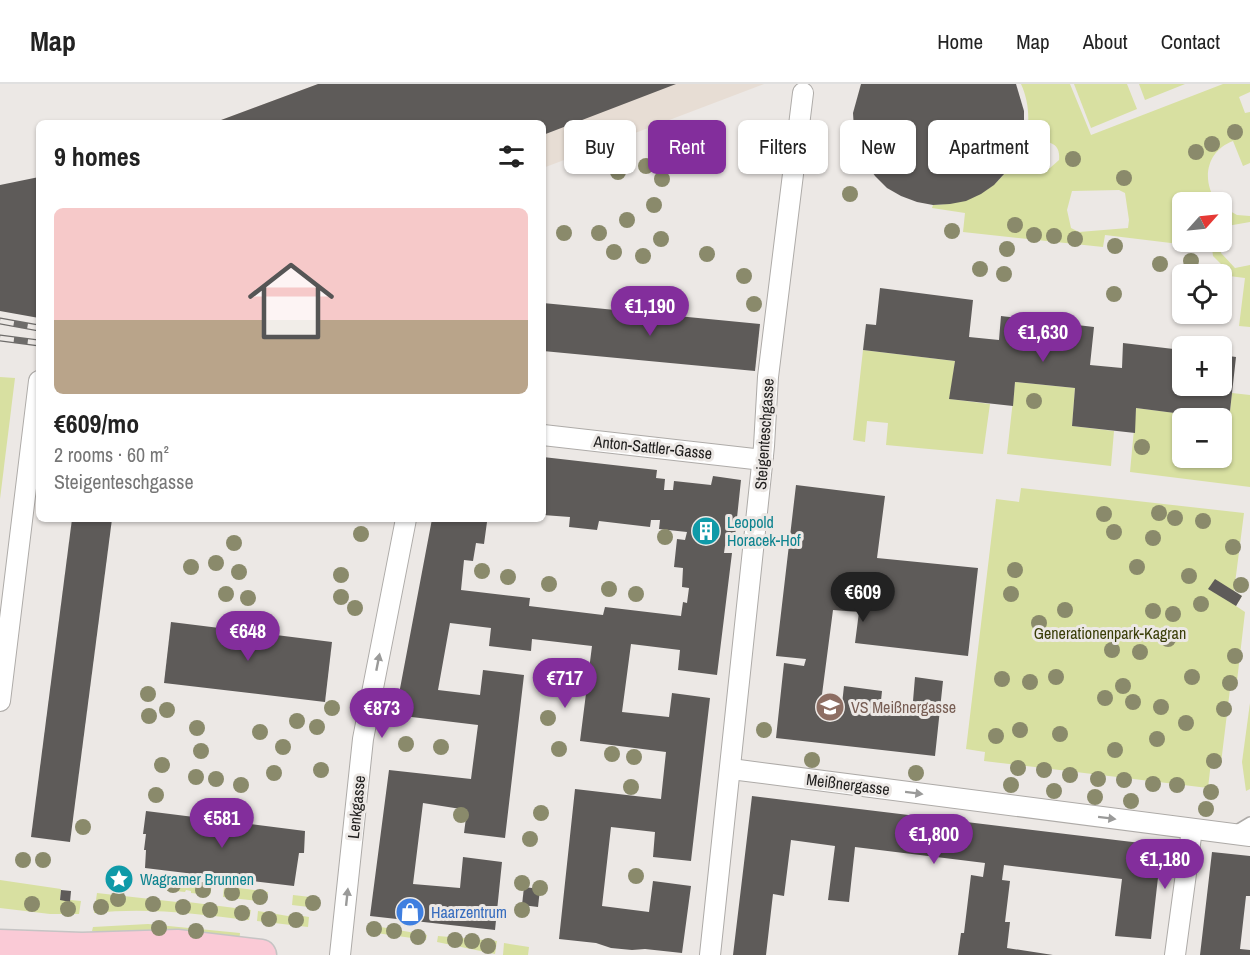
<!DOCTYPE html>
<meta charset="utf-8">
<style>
body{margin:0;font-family:"Archivo Narrow",sans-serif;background:#f2f2f2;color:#222;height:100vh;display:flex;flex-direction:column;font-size:22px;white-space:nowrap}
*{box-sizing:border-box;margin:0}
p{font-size:20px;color:#767676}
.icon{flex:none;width:33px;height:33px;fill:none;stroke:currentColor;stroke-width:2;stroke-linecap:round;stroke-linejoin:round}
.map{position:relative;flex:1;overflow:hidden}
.drawer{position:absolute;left:36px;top:36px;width:510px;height:402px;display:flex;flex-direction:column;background:#fff;border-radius:9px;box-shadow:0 2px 4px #0004}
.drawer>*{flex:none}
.top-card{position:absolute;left:564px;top:36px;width:570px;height:54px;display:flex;gap:12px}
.needle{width:39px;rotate:63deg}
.buttons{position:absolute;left:1172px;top:108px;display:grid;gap:12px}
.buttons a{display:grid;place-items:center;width:60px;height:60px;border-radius:9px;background:#fff;box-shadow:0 2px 4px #0004;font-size:30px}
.price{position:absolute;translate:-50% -51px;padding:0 14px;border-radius:21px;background:#832e9c;color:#fff;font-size:20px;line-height:39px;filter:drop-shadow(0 2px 3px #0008)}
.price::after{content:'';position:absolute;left:50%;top:36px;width:18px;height:14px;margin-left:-9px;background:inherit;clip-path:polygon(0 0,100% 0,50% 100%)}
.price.active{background:#222;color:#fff}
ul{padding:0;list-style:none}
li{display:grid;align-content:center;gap:12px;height:318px;padding:0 18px}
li+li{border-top:2px solid #e0e0e0}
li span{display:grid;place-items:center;height:186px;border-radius:9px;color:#555}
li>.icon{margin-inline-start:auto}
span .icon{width:108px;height:108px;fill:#fffc;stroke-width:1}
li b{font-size:26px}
h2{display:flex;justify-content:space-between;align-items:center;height:72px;padding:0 18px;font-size:26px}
.pill{padding:0 21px;border-radius:9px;background:#fff;box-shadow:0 2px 4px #0004;font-size:21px;line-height:54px}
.pill.active{background:#832e9c;color:#fff}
header{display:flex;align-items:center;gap:36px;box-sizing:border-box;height:84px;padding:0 30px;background:#fff;border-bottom:2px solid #e0e0e0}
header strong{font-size:28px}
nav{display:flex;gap:33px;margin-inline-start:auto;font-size:21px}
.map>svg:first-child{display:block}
.built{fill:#e7ddd4}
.green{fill:#d8e0a1;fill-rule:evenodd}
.building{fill:#5e5b59}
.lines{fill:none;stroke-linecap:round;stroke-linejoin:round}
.lane-casing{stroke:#aeaba8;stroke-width:12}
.street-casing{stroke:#aeaba8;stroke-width:22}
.primary-casing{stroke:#c5c4c4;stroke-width:33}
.lane{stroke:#fff;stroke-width:9}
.street{stroke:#fff;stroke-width:20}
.primary{stroke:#facad6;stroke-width:30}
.rail-casing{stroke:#6e6c6a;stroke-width:7}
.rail{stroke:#ece8e5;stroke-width:4.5;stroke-dasharray:14;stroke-linecap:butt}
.tree{fill:#8a8a6b}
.oneway{fill:#9a9a99}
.labels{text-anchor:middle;stroke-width:6;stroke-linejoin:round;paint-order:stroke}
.street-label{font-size:16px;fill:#1f1e1d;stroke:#ece8e5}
.culture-label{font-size:16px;fill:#0d838f;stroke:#ece8e5;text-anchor:start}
.park-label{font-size:16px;fill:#3a3e08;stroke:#ece8e5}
.education-label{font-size:16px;fill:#785e54;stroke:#ece8e5;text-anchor:start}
.shop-label{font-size:16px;fill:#366cbe;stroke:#ece8e5;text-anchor:start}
</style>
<header>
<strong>Map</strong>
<nav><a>Home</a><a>Map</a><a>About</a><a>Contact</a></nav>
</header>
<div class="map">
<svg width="1250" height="871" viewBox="0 0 1250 871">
<rect width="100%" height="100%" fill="#ece8e5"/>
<polygon class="built" points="318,0 764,0 543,84 543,39 213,39"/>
<g class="green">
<path d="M1021,0h49l21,51 132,-51h27v8l-11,5 6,16 5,-1v51l-7,3 -10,-25c-27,10 -32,40 -16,61h-35v40h39v-36l16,9 13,1v6l-23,4 -4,7 -2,20 14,15 15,-3v62l-11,-1 6,-48 -24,-3 1,-10 -9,-9 -1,-8 -107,-13 -2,12 -140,-15 2,-19 -33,-5 1,-3c28,-1 58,-11 74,-35l4,2c18,-25 23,-60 10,-88zM1047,58c10,2 13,8 12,18l-9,8c-19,-1 -22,-21 -3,-26zM1119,106l6,3 4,27 -1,8 -49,4 -8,-4 -4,-18 5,-19z"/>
<polygon points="1074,0 1127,0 1137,25 1091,44"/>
<polygon points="1139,0 1185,0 1145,16"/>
<polygon points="863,266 955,277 950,315 990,320 983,370 886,361 888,339 867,337 865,358 853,356"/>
<polygon points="0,293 15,294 0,415"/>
<polygon points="1015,298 1075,304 1072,342 1114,347 1111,382 1007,370"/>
<polygon points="1232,309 1250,311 1250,403 1130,388 1136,324 1216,334 1182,334 1182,374 1221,374 1221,335 1229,336"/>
<polygon points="1021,404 1244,429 1234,507 1242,512 1236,522 1245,528 1237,597 1231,597 1221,679 1211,678 1208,704 984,677 985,668 966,665 996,415 1019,418"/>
<polygon points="1250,619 1250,705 1246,707 1242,678"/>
<polygon points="0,796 61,805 60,815 81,817 79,830 50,830 0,824"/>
<polygon points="168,796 212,801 210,811 191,809 191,807 186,806 185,808 166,806"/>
<polygon points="224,802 268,808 266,818 223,813"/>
<path d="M97,809l80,9 3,-1 71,9 -2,10c-52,-6 -102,-13 -155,-7z"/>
<polygon points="293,811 319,814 317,824 292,821"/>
<polygon points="258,827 288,832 291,830 309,833 308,843 257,837"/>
<polygon points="148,840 240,849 239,858 134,847 92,847 93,843"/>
<polygon points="369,841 427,851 426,856 369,848"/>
<polygon points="438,852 497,857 495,870 437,858"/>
<polygon points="504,859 529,863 528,871 503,871"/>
</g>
<g class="building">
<polygon points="318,0 676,0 543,51 543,39 213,39"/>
<polygon points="861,0 1016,0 1024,27 1024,44 1014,75 1005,89 994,101 981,110 966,117 950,120 933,121 917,118 901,112 887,104 875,92 865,78 858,63 854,46 853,29"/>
<polygon points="39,93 39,234 0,227 0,101"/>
<polygon points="880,204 973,216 969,253 999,256 1001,232 1094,243 1090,281 1122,284 1123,259 1182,266 1182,302 1221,302 1221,271 1236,273 1229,336 1136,324 1135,349 1072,342 1075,304 1015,298 1013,322 949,315 955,277 863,266 866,240 876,241"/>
<polygon points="543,219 760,240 755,287 543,267"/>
<polygon points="543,373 657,386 656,394 665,395 664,406 673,406 674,397 711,401 713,392 741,396 734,462 725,462 724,469 732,469 717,591 678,586 680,566 631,560 622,628 669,633 672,609 710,614 691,777 653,773 655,748 611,743 602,822 649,828 653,797 691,802 682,869 645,865 632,866 611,864 596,859 559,855 575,705 661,715 666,668 580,657 592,562 532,555 531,567 489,562 491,544 450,539 438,606 480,611 483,586 524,591 505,754 464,749 467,726 423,719 413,800 460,804 463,773 502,778 495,846 370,832 389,686 471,695 478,641 395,631 432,435 482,435 481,438 487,438 484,460 476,459 473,477 464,476 461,506 530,514 529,522 603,531 605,523 681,532 683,518 687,519 689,504 682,503 683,484 674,483 677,455 685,456 687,448 659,445 660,436 651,436 650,443 599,437 597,446 569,443 570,433 543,431"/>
<polygon points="796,401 885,412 877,474 978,484 968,572 855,559 859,528 833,526 821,618 842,620 844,602 882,607 880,626 912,629 915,593 943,597 935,672 776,654 784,579 804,582 806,575 776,572"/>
<polygon points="72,435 112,435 70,758 31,753"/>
<polygon points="1215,495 1242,512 1236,522 1208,505"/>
<polygon points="171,538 332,558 325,618 164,599"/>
<polygon points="752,712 1149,760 1160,776 1151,855 1115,852 1122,795 1004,781 1002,796 1010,797 1005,838 1010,838 1007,864 1053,871 958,871 961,849 964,849 971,791 983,793 985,779 855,763 849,818 828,816 835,762 791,756 784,812 773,810 766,871 733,871"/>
<polygon points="146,727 305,747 304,769 299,769 294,802 145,784 146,766 144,766 146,750 143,750"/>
<polygon points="1212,768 1250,772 1250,812 1246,812 1240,865 1250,866 1250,871 1200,871"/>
<polygon points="524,803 540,805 538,823 522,821"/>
<polygon points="61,806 71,807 70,818 60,816"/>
</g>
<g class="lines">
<g class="lane-casing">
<polyline id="lane" points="1235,747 1250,738"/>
</g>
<g class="street-casing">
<g id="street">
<polyline points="543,351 763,376"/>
<polyline points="0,617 39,297"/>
<polyline points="731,685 1250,752"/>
<polyline points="340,871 363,655 406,435"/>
<polyline points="710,871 764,362 768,293 803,9"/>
<polyline points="1175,871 1192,745"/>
</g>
</g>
<g class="primary-casing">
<polyline id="primary" points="0,861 82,864 177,861 261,871"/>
</g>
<use href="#lane" class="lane"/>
<use href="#street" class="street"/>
<use href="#primary" class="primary"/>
<g class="rail-casing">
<g id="rail">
<polyline points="0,237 39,244"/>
<polyline points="0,254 39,259"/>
</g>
</g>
<use href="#rail" class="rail"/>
</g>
<g class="tree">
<circle cx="1235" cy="48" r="8"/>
<circle cx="666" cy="60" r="8"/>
<circle cx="1212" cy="60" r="8"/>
<circle cx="1196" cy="68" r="8"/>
<circle cx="1073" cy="75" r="8"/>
<circle cx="646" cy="82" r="8"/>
<circle cx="618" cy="88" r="8"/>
<circle cx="1124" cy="94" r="8"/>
<circle cx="662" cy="95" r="8"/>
<circle cx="850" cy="110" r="8"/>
<circle cx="654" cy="121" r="8"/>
<circle cx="627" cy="136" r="8"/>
<circle cx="1015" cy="141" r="8"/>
<circle cx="952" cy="147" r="8"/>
<circle cx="564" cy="149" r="8"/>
<circle cx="599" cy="149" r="8"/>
<circle cx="1034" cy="151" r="8"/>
<circle cx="1054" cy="152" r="8"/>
<circle cx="661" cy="155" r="8"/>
<circle cx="1075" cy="155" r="8"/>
<circle cx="1115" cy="162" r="8"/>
<circle cx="1007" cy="165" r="8"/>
<circle cx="614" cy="168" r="8"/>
<circle cx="707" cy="170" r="8"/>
<circle cx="643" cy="172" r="8"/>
<circle cx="1191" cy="177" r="8"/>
<circle cx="1160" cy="180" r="8"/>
<circle cx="980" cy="185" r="8"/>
<circle cx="1004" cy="190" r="8"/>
<circle cx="744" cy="192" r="8"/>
<circle cx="1114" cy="210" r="8"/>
<circle cx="754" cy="220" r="8"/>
<circle cx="1034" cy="317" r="8"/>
<circle cx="1142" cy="363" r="8"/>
<circle cx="1159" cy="429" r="8"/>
<circle cx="1104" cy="430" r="8"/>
<circle cx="1175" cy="434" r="8"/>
<circle cx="1203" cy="437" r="8"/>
<circle cx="1114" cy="448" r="8"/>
<circle cx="361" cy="450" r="8"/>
<circle cx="665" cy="453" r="8"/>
<circle cx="1153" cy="454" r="8"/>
<circle cx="234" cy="459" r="8"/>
<circle cx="1233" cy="463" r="8"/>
<circle cx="216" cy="479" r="8"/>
<circle cx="191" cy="483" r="8"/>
<circle cx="1137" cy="483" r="8"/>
<circle cx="1015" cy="486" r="8"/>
<circle cx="482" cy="487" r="8"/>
<circle cx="239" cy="488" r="8"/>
<circle cx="341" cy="491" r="8"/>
<circle cx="1189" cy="492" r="8"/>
<circle cx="508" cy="493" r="8"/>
<circle cx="549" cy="500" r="8"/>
<circle cx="1241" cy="501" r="8"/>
<circle cx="609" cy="505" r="8"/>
<circle cx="226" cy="510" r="8"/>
<circle cx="636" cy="510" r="8"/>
<circle cx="1011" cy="510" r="8"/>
<circle cx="341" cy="513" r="8"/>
<circle cx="248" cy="514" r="8"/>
<circle cx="1201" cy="520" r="8"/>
<circle cx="355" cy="524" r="8"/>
<circle cx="1065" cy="526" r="8"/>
<circle cx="1153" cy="527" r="8"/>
<circle cx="1173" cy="530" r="8"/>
<circle cx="1039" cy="539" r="8"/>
<circle cx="1168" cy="555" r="8"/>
<circle cx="1112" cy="566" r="8"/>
<circle cx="1140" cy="568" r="8"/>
<circle cx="1235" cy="572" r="8"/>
<circle cx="1056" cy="593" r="8"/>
<circle cx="1192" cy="593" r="8"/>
<circle cx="1002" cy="595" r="8"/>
<circle cx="554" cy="598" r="8"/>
<circle cx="1030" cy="598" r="8"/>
<circle cx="1230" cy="599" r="8"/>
<circle cx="1123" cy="602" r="8"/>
<circle cx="148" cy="610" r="8"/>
<circle cx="1105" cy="614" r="8"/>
<circle cx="1133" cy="618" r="8"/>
<circle cx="1161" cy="623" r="8"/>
<circle cx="332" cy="624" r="8"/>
<circle cx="1224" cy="625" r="8"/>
<circle cx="167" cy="626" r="8"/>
<circle cx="149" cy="632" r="8"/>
<circle cx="548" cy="634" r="8"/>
<circle cx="297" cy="637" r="8"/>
<circle cx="1186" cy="639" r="8"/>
<circle cx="317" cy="643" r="8"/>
<circle cx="197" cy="644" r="8"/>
<circle cx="764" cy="646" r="8"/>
<circle cx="1020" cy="646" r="8"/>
<circle cx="260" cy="648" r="8"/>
<circle cx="1060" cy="650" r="8"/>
<circle cx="996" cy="652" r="8"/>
<circle cx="1157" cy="655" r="8"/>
<circle cx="406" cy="660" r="8"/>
<circle cx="283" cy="663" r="8"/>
<circle cx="441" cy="663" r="8"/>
<circle cx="559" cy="665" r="8"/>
<circle cx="1115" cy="666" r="8"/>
<circle cx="201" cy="667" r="8"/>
<circle cx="612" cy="670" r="8"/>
<circle cx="634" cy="673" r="8"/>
<circle cx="812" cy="676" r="8"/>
<circle cx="1214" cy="677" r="8"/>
<circle cx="162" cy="681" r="8"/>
<circle cx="1018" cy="684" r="8"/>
<circle cx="321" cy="686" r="8"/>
<circle cx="1044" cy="686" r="8"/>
<circle cx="274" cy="689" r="8"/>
<circle cx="916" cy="689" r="8"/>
<circle cx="1070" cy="691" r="8"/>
<circle cx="196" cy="693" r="8"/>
<circle cx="216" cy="695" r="8"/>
<circle cx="1098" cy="695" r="8"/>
<circle cx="1124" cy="696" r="8"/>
<circle cx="1153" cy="700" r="8"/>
<circle cx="241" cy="701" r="8"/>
<circle cx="1011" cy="701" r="8"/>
<circle cx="1177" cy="701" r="8"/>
<circle cx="631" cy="703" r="8"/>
<circle cx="1054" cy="707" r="8"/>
<circle cx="1211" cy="708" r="8"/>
<circle cx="156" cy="711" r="8"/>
<circle cx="1095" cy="713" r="8"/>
<circle cx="1131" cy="717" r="8"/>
<circle cx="1206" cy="725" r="8"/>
<circle cx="541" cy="729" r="8"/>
<circle cx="461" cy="731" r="8"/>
<circle cx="83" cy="743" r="8"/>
<circle cx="530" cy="755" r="8"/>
<circle cx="23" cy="776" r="8"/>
<circle cx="43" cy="776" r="8"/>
<circle cx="636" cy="792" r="8"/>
<circle cx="522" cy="799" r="8"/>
<circle cx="173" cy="801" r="8"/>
<circle cx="540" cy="804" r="8"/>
<circle cx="203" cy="806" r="8"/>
<circle cx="232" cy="809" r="8"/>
<circle cx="260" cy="813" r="8"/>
<circle cx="118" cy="815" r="8"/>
<circle cx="313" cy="819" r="8"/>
<circle cx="32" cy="820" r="8"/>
<circle cx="153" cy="820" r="8"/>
<circle cx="101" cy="823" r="8"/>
<circle cx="183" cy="823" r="8"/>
<circle cx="68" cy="825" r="8"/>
<circle cx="210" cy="826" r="8"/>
<circle cx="522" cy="826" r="8"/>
<circle cx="242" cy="829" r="8"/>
<circle cx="269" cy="835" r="8"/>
<circle cx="296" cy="836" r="8"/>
<circle cx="159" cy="844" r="8"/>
<circle cx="374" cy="845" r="8"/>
<circle cx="196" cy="847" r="8"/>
<circle cx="394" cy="847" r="8"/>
<circle cx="418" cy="853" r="8"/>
<circle cx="455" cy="856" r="8"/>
<circle cx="472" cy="857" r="8"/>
<circle cx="488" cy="862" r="8"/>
</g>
<defs><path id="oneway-solid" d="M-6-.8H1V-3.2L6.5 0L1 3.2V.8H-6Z" transform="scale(1.5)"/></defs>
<g class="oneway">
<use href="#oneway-solid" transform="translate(378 578) rotate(-79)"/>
<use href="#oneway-solid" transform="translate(914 709) rotate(7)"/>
<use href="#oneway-solid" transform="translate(1107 734) rotate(7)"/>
<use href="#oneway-solid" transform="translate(347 813) rotate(-84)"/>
</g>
<defs>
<g id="building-disc" transform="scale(1.5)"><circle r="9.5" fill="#0f9aa8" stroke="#ece8e5"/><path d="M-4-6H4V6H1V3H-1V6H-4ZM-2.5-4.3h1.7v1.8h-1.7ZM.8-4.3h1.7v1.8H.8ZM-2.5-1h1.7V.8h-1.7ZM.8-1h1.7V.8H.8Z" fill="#fff"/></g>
<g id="school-disc" transform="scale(1.5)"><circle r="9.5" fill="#8d6e63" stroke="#ece8e5"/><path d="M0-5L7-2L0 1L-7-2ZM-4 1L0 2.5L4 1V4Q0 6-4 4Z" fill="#fff"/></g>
<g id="sight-disc" transform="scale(1.5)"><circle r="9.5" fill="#0f9aa8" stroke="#ece8e5"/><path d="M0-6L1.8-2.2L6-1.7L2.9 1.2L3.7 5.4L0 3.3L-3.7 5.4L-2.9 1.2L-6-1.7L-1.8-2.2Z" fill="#fff"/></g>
<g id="shop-disc" transform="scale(1.5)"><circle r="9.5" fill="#3f7fe0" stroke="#ece8e5"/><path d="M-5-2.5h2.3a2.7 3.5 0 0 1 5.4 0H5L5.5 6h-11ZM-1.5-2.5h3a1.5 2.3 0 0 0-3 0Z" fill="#fff"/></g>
</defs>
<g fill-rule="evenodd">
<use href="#building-disc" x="706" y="447"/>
<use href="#school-disc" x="830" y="623"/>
<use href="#sight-disc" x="119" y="795"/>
<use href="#shop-disc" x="410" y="828"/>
</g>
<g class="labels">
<g class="street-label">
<text transform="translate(764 350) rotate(-86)" y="6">Steigenteschgasse</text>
<text transform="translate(653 363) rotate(6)" y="6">Anton-Sattler-Gasse</text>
<text transform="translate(848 700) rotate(7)" y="6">Meißnergasse</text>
<text transform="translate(356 723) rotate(-84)" y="6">Lenkgasse</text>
</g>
<g class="culture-label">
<text x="727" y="444">Leopold<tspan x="727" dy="18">Horacek-Hof</tspan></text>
<text x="140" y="801">Wagramer Brunnen</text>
</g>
<g class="park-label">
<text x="1110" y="555">Generationenpark-Kagran</text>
</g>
<g class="education-label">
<text x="851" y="629">VS Meißnergasse</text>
</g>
<g class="shop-label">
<text x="431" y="834">Haarzentrum</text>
</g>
</g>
</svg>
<div class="buttons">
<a><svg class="needle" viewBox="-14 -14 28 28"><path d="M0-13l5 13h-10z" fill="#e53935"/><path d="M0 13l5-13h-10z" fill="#767676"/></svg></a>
<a><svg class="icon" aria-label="locate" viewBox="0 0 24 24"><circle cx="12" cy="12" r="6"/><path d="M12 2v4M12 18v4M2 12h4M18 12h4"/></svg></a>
<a>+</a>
<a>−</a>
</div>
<b class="price" style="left:650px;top:253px">€1,190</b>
<b class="price" style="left:1043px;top:279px">€1,630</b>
<b class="price active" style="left:863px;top:539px">€609</b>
<b class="price" style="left:248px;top:578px">€648</b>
<b class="price" style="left:565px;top:625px">€717</b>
<b class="price" style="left:382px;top:655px">€873</b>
<b class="price" style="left:222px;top:765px">€581</b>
<b class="price" style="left:934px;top:781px">€1,800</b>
<b class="price" style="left:1165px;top:806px">€1,180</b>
<div class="top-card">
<a class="pill">Buy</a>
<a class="pill active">Rent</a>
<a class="pill">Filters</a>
<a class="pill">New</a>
<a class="pill">Apartment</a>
</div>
<section class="drawer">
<h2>9 homes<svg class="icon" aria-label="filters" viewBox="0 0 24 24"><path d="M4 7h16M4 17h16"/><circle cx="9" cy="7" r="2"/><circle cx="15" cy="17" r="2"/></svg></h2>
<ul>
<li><span style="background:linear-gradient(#f6c9c9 60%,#b9a48a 0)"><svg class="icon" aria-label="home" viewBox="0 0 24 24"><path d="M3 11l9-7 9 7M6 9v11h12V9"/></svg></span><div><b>€609/mo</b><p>2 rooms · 60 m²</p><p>Steigenteschgasse</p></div></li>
</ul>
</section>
</div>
